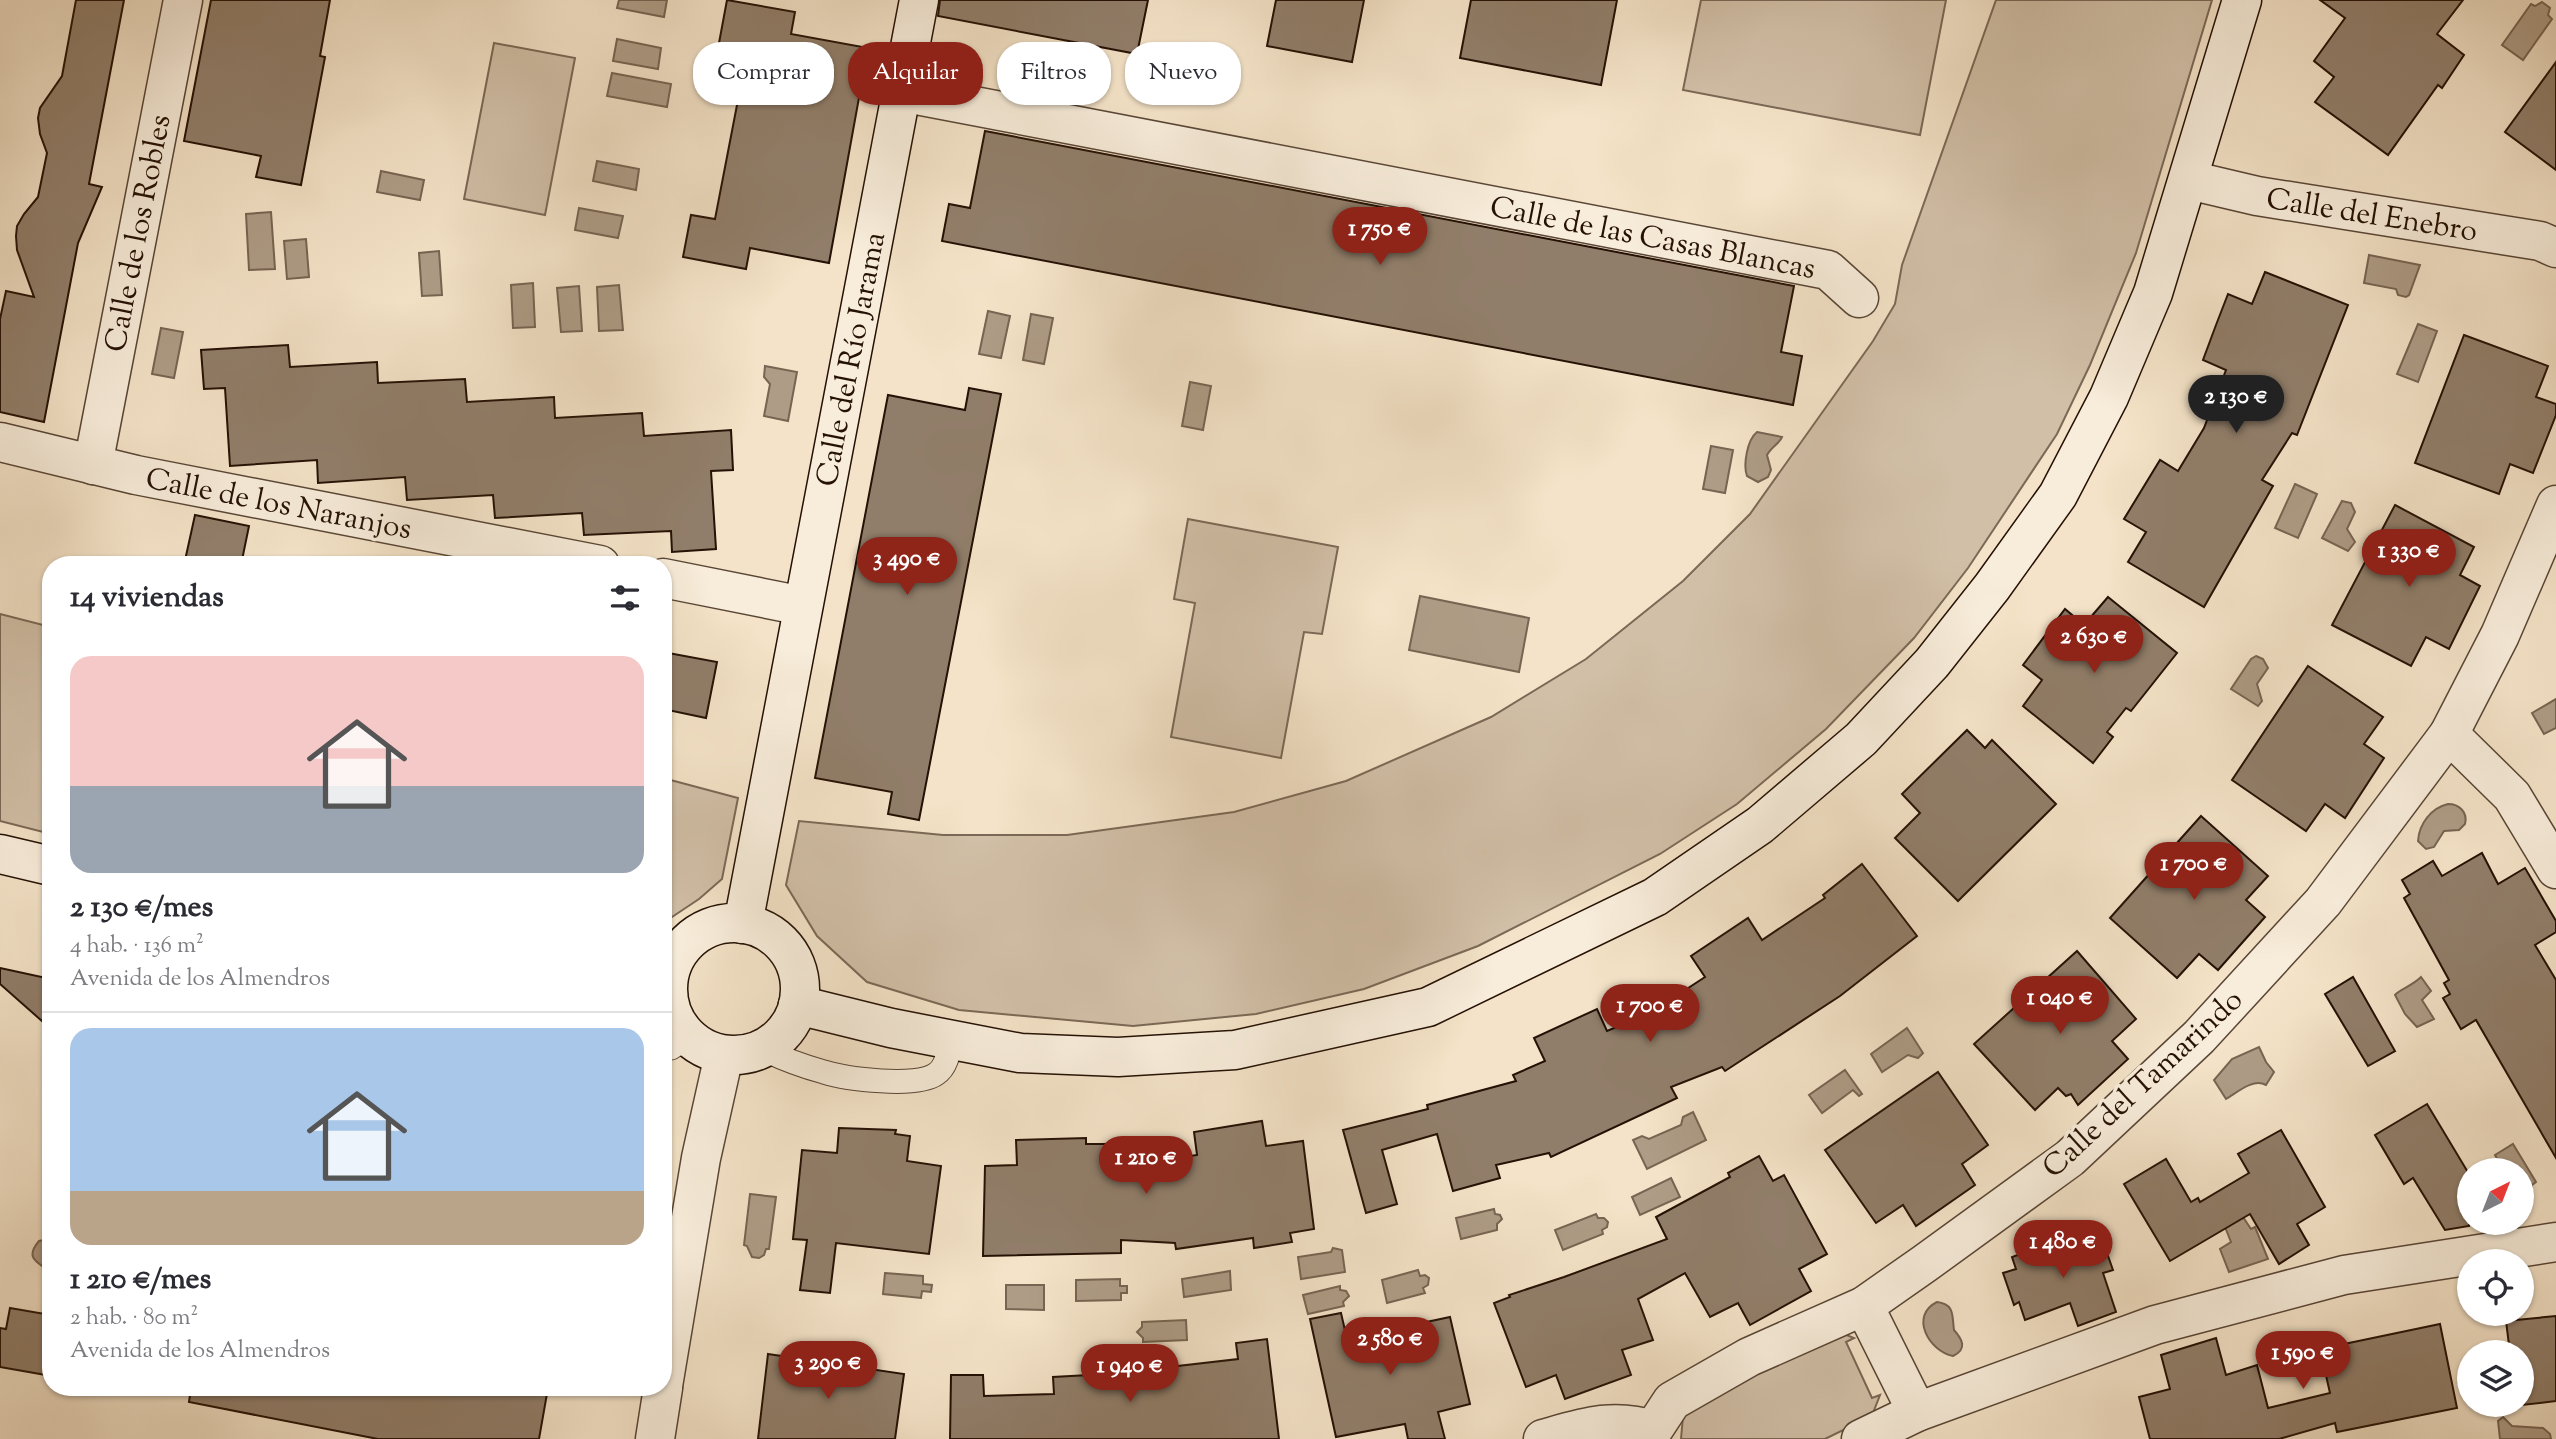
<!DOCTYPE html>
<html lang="es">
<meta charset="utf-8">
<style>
body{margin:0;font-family:"Sorts Mill Goudy",serif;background:#f7f7f7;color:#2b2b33;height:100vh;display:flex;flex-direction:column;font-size:26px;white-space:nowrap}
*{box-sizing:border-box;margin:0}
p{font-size:23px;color:#7c7c81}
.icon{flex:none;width:38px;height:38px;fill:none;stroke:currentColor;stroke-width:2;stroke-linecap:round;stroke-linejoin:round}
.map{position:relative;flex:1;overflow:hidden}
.details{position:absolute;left:42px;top:556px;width:630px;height:840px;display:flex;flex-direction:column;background:#fff;border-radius:28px;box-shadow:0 2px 5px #0004}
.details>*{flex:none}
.guide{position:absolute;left:693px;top:42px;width:665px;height:63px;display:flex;gap:14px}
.needle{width:46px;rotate:42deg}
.fabs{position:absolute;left:2457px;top:1158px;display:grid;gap:14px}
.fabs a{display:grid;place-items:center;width:77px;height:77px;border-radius:50%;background:#fff;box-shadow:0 2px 5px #0004;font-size:35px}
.price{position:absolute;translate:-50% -60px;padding:0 16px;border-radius:24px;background:#8f2418;color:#fff;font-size:23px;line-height:46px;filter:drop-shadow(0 2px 4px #0008)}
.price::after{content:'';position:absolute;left:50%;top:42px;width:21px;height:16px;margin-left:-10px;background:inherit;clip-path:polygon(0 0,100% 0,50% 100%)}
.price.current{background:#222;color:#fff}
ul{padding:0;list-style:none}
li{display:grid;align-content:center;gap:14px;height:371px;padding:0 28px}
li+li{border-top:2px solid #e1e1e2}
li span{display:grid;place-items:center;height:217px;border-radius:21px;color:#555}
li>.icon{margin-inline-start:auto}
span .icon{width:126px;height:126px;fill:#fffc;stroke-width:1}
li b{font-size:30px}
h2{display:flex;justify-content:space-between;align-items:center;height:84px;padding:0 28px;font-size:30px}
.chip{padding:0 24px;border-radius:28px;background:#fff;box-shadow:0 2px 5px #0004;font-size:24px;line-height:63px}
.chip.current{background:#8f2418;color:#fff}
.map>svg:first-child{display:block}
.green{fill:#d1bfa7;stroke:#7b6856;stroke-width:2}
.water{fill:#ae9c86;stroke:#776452;stroke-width:2}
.building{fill:#917e6a;stroke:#251105;stroke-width:2}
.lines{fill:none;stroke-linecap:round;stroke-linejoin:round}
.lane-casing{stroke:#594636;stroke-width:25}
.street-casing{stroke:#594636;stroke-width:41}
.secondary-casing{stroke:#251105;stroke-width:41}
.lane{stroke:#f8eddb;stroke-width:23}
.street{stroke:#f8eddb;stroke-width:38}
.secondary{stroke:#f8eddb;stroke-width:38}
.labels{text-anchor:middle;stroke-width:7;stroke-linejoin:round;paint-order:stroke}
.street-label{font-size:30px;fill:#251105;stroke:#f8eddb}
</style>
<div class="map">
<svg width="2556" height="1439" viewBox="0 0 2556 1439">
<rect width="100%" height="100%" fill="#f4e3c8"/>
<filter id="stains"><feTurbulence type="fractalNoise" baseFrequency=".00286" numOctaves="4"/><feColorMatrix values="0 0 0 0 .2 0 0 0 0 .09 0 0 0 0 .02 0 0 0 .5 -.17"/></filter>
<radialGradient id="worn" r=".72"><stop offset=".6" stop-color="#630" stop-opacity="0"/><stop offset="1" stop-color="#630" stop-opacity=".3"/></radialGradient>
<g class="green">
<polygon points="1701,0 1946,0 1920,135 1683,90"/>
<polygon points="1996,0 2212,0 2136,253 2090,365 2057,434 1968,568 1914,638 1826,729 1737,804 1660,854 1478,946 1364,989 1256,1014 1133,1026 959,1010 867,982 817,936 786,885 799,821 943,835 1067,835 1234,812 1346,781 1491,717 1586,659 1683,581 1750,514 1873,341 1895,304 1902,265"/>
<polygon points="494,43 575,58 545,215 464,199"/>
<polygon points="1188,519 1338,547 1322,634 1304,632 1281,758 1171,737 1195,603 1174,599"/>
<polygon points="0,614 51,627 51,834 0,821"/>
<polygon points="663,778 738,798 722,879 699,899 663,923"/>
<polygon points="1844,1334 1854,1338 1846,1342 1872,1398 1880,1395 1873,1413 1866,1419 1825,1439 1681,1439 1683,1416 1692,1402"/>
</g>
<g class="water">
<polygon points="619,0 667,0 664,17 617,8"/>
<polygon points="2542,2 2550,8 2548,15 2552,19 2523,60 2502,45 2531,4 2535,6"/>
<polygon points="617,39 661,48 658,69 613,61"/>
<polygon points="612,73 671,84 667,107 607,96"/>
<polygon points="597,161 639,169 636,190 593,181"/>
<polygon points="381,171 424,180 420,200 377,192"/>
<polygon points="579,208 623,216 618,238 575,230"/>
<polygon points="271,212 275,269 249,270 246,214"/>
<polygon points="306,239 309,277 287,279 284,241"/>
<polygon points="439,251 442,295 422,296 419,253"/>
<polygon points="2369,255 2420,265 2409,295 2406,297 2398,295 2396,289 2364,283"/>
<polygon points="533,283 535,327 513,328 511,285"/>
<polygon points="619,285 623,330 599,331 597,287"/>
<polygon points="579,286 582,331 561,332 557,288"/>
<polygon points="988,311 1010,316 1001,358 979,354"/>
<polygon points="1031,314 1053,318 1044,364 1023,360"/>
<polygon points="2418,324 2437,331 2418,382 2397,374"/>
<polygon points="161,328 183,332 174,378 152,374"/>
<polygon points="765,366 797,372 788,421 764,416 770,384 764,377"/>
<polygon points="1190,382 1211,386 1203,430 1182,426"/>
<path d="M1757,432l25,5c-2,6 -11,10 -15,18l4,15 -3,7 -10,5 -11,-6c-4,-11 0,-36 10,-44z"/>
<polygon points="1711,446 1733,450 1725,493 1703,489"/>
<polygon points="2295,484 2317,494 2298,538 2275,528"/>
<polygon points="2342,501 2351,503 2355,512 2347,529 2355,542 2348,551 2322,538"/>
<polygon points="1420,596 1529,618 1519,672 1409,650"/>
<polygon points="2256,656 2263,659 2268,668 2257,684 2262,701 2258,706 2231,689 2251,659"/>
<polygon points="2556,699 2556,728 2544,734 2532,713"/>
<path d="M2448,804c11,0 20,8 17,20l-6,6 -15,1 -10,16 -8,2 -8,-8c1,-17 13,-33 30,-37z"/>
<path d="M2421,977l10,14 -9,9 12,19 -17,8 -12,-13 -10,-19c5,-6 17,-9 26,-18z"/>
<polygon points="1907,1028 1923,1053 1918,1058 1908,1055 1882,1072 1871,1054"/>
<path d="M2259,1047l7,15 8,10 -8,13c-13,-7 -28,7 -40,14l-12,-19 18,-21z"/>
<polygon points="1845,1070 1862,1094 1859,1096 1853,1090 1822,1113 1809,1095"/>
<polygon points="1693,1112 1706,1140 1647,1169 1633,1140 1642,1136 1649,1139 1681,1125 1683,1117"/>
<polygon points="2513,1144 2536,1182 2532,1185 2531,1192 2528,1194 2522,1191 2522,1171 2504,1171 2495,1155"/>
<polygon points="1671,1178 1680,1197 1640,1215 1632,1197"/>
<polygon points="750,1194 776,1197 769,1249 766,1249 764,1255 759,1258 752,1257 747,1246 744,1245"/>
<polygon points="1494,1209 1495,1214 1500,1215 1502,1219 1497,1224 1497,1230 1461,1239 1456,1218"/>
<polygon points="1596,1214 1598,1218 1604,1218 1608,1222 1607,1227 1602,1230 1603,1234 1563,1250 1555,1230"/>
<polygon points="2243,1217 2251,1229 2255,1227 2268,1259 2229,1272 2220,1249 2231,1242 2225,1227"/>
<path d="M44,1240l7,1v32c-11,-11 -28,-13 -12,-32z"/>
<polygon points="1333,1248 1342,1250 1345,1272 1301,1279 1298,1257 1331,1252"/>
<polygon points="1418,1270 1420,1276 1425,1275 1429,1278 1428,1285 1423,1288 1425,1293 1387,1303 1382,1280"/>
<polygon points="1230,1271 1231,1290 1184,1297 1182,1279"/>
<polygon points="885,1273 923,1276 923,1284 932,1285 931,1292 922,1291 921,1298 883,1294"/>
<polygon points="1120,1279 1120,1286 1127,1286 1127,1293 1121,1293 1121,1300 1076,1301 1076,1280"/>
<polygon points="1006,1285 1044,1285 1044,1310 1006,1309"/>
<polygon points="1340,1286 1340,1290 1346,1291 1349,1296 1343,1302 1344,1306 1308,1314 1303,1295"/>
<path d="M1937,1302c18,2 15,14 17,28 8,9 14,19 -1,26 -24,-5 -44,-40 -16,-54z"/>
<polygon points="1186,1320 1187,1340 1143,1342 1143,1338 1137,1332 1142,1327 1142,1322"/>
<polygon points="2503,1417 2512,1426 2543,1428 2550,1434 2551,1439 2500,1439 2498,1421"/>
</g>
<g class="building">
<polygon points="76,0 124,0 89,184 102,187 78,243 44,422 0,412 0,319 6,291 34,297 17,250 16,236 17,226 24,214 38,197 47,153 40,134 38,118 40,108 62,76"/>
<polygon points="211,0 330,0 320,56 325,57 301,185 256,177 261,156 184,141"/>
<polygon points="727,0 795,12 791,34 868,48 829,263 750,248 746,269 683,257 691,215 715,219 748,48 719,43"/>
<polygon points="940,0 1148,0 1137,54 938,16"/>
<polygon points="1276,0 1364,0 1352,62 1267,46"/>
<polygon points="1471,0 1617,0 1601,85 1460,58"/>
<polygon points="2320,0 2463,0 2437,34 2464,55 2442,88 2438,85 2388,155 2315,102 2334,77 2314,61 2345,18"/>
<polygon points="2556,62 2556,170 2505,132"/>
<polygon points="985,131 1794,286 1781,352 1802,356 1793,405 942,241 949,204 970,208"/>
<polygon points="2265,272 2348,305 2297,435 2292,433 2262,480 2273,486 2204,607 2128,562 2146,532 2124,519 2160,460 2178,471 2204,428 2226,370 2203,360 2216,325 2228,294 2252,304"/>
<polygon points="2464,335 2548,366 2536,397 2556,404 2556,415 2533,473 2510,464 2499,494 2415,463"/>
<polygon points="288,345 290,367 377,362 378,383 465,379 467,402 554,397 555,418 642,413 644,436 731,430 733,470 711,471 716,549 672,552 671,531 584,535 582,513 495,518 493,495 407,500 405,477 318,483 317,460 230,466 225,388 204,389 201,350"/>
<polygon points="969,388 1001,394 919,820 888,814 892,792 815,778 888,395 965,410"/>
<polygon points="2395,505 2474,547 2460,575 2480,586 2449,649 2426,637 2411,666 2332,625"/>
<polygon points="195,515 249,526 241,565 184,565"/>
<polygon points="2108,597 2177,653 2131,711 2126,708 2107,732 2113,737 2093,763 2023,706 2042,680 2023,665 2065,609 2084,625"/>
<polygon points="663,652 717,662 706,718 663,709"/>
<polygon points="2308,666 2383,717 2364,744 2384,758 2345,818 2325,804 2306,831 2232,780"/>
<polygon points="1967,730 1985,748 1992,740 2056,804 1958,901 1895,838 1920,813 1902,794"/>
<polygon points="2201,816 2268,876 2246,900 2265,917 2218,970 2199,954 2177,978 2110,918"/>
<polygon points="2482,853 2498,884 2525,868 2556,921 2556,932 2535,945 2556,980 2556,1158 2476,1020 2461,1029 2443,998 2450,994 2444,983 2449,980 2404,898 2410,894 2402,880 2433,861 2442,876"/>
<polygon points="1862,864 1917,936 1840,996 1725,1071 1722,1067 1671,1087 1677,1098 1551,1157 1549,1153 1496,1165 1500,1178 1453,1191 1437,1134 1382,1150 1397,1204 1366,1213 1343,1130 1428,1109 1427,1105 1516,1081 1513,1075 1545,1061 1534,1038 1597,1009 1607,1031 1679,1001 1676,996 1705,977 1691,956 1748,918 1762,940 1825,898 1823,895"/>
<polygon points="2077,951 2136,1019 2112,1041 2128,1059 2078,1105 2071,1094 2066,1096 2058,1088 2035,1110 1974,1044"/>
<polygon points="0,968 51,979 51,1029 0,984"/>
<polygon points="2353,977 2395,1051 2368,1066 2325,994"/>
<polygon points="1938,1072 1988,1145 1962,1164 1975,1185 1916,1226 1903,1205 1876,1223 1825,1150"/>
<polygon points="2427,1104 2469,1174 2469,1226 2445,1230 2413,1178 2404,1184 2375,1135"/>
<polygon points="1262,1121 1266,1146 1303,1141 1314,1229 1290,1233 1292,1242 1254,1248 1253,1238 1176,1249 1175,1243 1121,1240 1121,1253 983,1256 985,1166 1017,1165 1016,1140 1086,1138 1086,1144 1121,1144 1121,1167 1197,1155 1194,1132"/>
<polygon points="839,1128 896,1130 895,1134 910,1136 907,1161 941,1166 929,1254 836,1243 830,1293 800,1290 807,1240 793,1239 802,1150 837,1153"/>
<polygon points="2281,1130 2325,1207 2297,1224 2309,1245 2279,1264 2250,1214 2170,1261 2124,1184 2166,1159 2191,1202 2198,1198 2200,1202 2249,1173 2238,1154"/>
<polygon points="1759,1156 1773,1181 1784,1175 1827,1254 1799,1269 1811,1291 1750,1325 1738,1303 1710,1317 1685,1273 1638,1299 1653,1340 1622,1350 1631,1375 1565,1399 1556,1375 1526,1387 1494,1303 1510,1297 1509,1295 1564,1277 1667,1239 1656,1217 1730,1177 1728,1173"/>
<polygon points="2078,1233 2082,1246 2102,1239 2113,1270 2103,1273 2116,1312 2078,1326 2070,1303 2025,1320 2019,1302 2014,1305 2003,1273 2016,1269 2012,1257"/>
<polygon points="10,1308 51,1315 51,1351 46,1375 0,1367 0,1328 6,1329"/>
<polygon points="1341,1313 1347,1339 1450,1317 1470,1404 1438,1412 1445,1439 1408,1439 1405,1424 1336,1437 1310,1319"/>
<polygon points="2556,1316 2556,1401 2522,1405 2522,1353 2510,1353 2506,1321"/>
<polygon points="2440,1324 2457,1408 2337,1432 2335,1423 2279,1439 2150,1439 2139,1397 2170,1389 2161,1355 2216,1338 2226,1375 2257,1365 2268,1408 2330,1393 2320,1349"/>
<polygon points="1267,1339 1279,1439 950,1439 951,1375 983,1375 984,1396 1054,1394 1053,1377 1108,1374 1238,1359 1236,1343"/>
<polygon points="768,1354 904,1374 895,1439 758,1439"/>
<polygon points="191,1388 548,1388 539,1439 378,1439 189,1402"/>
</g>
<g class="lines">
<g class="lane-casing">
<g id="lane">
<polyline points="663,1046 671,1048 688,1037"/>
<path d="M763,1049c20,10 39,17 61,23 22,7 93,16 112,2 11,-7 13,-23 15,-34"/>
</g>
</g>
<g class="street-casing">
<g id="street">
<polyline points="901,92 1828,270 1859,298"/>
<polyline points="2189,180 2257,196 2540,241 2556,248"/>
<polyline points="0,442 136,475 600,565"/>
<polyline points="93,465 183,0"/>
<polyline points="663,578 803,606"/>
<polyline points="2449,734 2512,796 2556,869"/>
<polyline points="1864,1306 1917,1412"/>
<polyline points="663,1386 701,1158 724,1055"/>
<polyline points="655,1439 663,1388"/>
<path d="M1543,1439c39,-11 70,-22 110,-9l19,-29 77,-44 115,-51 60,-42 146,-106 129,-121 124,-135 126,-168 51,-99 56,-130"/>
<polyline points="1861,1439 1917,1412 2155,1325 2344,1275 2556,1242"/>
</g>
</g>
<g class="secondary-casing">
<g id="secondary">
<polyline points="0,854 51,866"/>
<circle cx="734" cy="989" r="66"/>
<polyline points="743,924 919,0"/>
<polyline points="798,1005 891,1028 1020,1053 1118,1057 1235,1050 1428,1007 1655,897 1760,825 1861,739 1932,663 1992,587 2058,495 2109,397 2153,293 2242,0"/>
</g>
</g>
<use href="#lane" class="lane"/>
<use href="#street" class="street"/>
<use href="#secondary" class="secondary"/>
</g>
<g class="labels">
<g class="street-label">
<text transform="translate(2372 214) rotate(9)" y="10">Calle del Enebro</text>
<text transform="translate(137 233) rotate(-79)" y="10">Calle de los Robles</text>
<text transform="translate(1653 237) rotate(11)" y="10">Calle de las Casas Blancas</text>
<text transform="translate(850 359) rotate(-79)" y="10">Calle del Río Jarama</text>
<text transform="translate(279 503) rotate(11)" y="10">Calle de los Naranjos</text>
<text transform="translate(2142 1083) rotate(-43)" y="10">Calle del Tamarindo</text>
</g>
</g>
<rect width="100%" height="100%" filter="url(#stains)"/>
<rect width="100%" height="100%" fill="url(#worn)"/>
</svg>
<div class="fabs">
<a><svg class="needle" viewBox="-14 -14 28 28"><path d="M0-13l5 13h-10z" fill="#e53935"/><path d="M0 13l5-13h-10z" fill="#7c7c81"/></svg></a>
<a><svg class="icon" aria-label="locate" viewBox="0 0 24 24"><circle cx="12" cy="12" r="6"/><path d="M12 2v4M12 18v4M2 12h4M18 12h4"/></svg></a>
<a><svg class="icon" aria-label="layers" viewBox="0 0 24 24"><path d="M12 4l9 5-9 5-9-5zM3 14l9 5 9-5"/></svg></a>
</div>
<b class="price" style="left:1380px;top:267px">1 750 €</b>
<b class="price current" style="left:2236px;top:435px">2 130 €</b>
<b class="price" style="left:2409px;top:589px">1 330 €</b>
<b class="price" style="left:907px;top:597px">3 490 €</b>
<b class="price" style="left:2094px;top:675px">2 630 €</b>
<b class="price" style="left:2194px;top:902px">1 700 €</b>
<b class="price" style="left:2060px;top:1036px">1 040 €</b>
<b class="price" style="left:1650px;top:1044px">1 700 €</b>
<b class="price" style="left:1146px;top:1196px">1 210 €</b>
<b class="price" style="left:2063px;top:1280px">1 480 €</b>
<b class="price" style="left:1390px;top:1377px">2 580 €</b>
<b class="price" style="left:2303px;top:1391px">1 590 €</b>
<b class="price" style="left:828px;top:1401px">3 290 €</b>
<b class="price" style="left:1130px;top:1404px">1 940 €</b>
<div class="guide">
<a class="chip">Comprar</a>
<a class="chip current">Alquilar</a>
<a class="chip">Filtros</a>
<a class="chip">Nuevo</a>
</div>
<section class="details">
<h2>14 viviendas<svg class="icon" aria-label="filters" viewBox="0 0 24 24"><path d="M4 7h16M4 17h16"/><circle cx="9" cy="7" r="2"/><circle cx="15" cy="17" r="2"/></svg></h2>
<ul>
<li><span style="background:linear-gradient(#f6c9c9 60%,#9aa5b1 0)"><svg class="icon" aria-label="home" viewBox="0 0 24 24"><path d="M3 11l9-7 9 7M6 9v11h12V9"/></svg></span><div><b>2 130 €/mes</b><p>4 hab. · 136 m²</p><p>Avenida de los Almendros</p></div></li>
<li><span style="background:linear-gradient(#a9c7e8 75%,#b9a48a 0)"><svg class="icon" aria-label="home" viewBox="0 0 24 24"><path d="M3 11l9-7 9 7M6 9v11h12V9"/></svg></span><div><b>1 210 €/mes</b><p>2 hab. · 80 m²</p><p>Avenida de los Almendros</p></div></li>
</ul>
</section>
</div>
